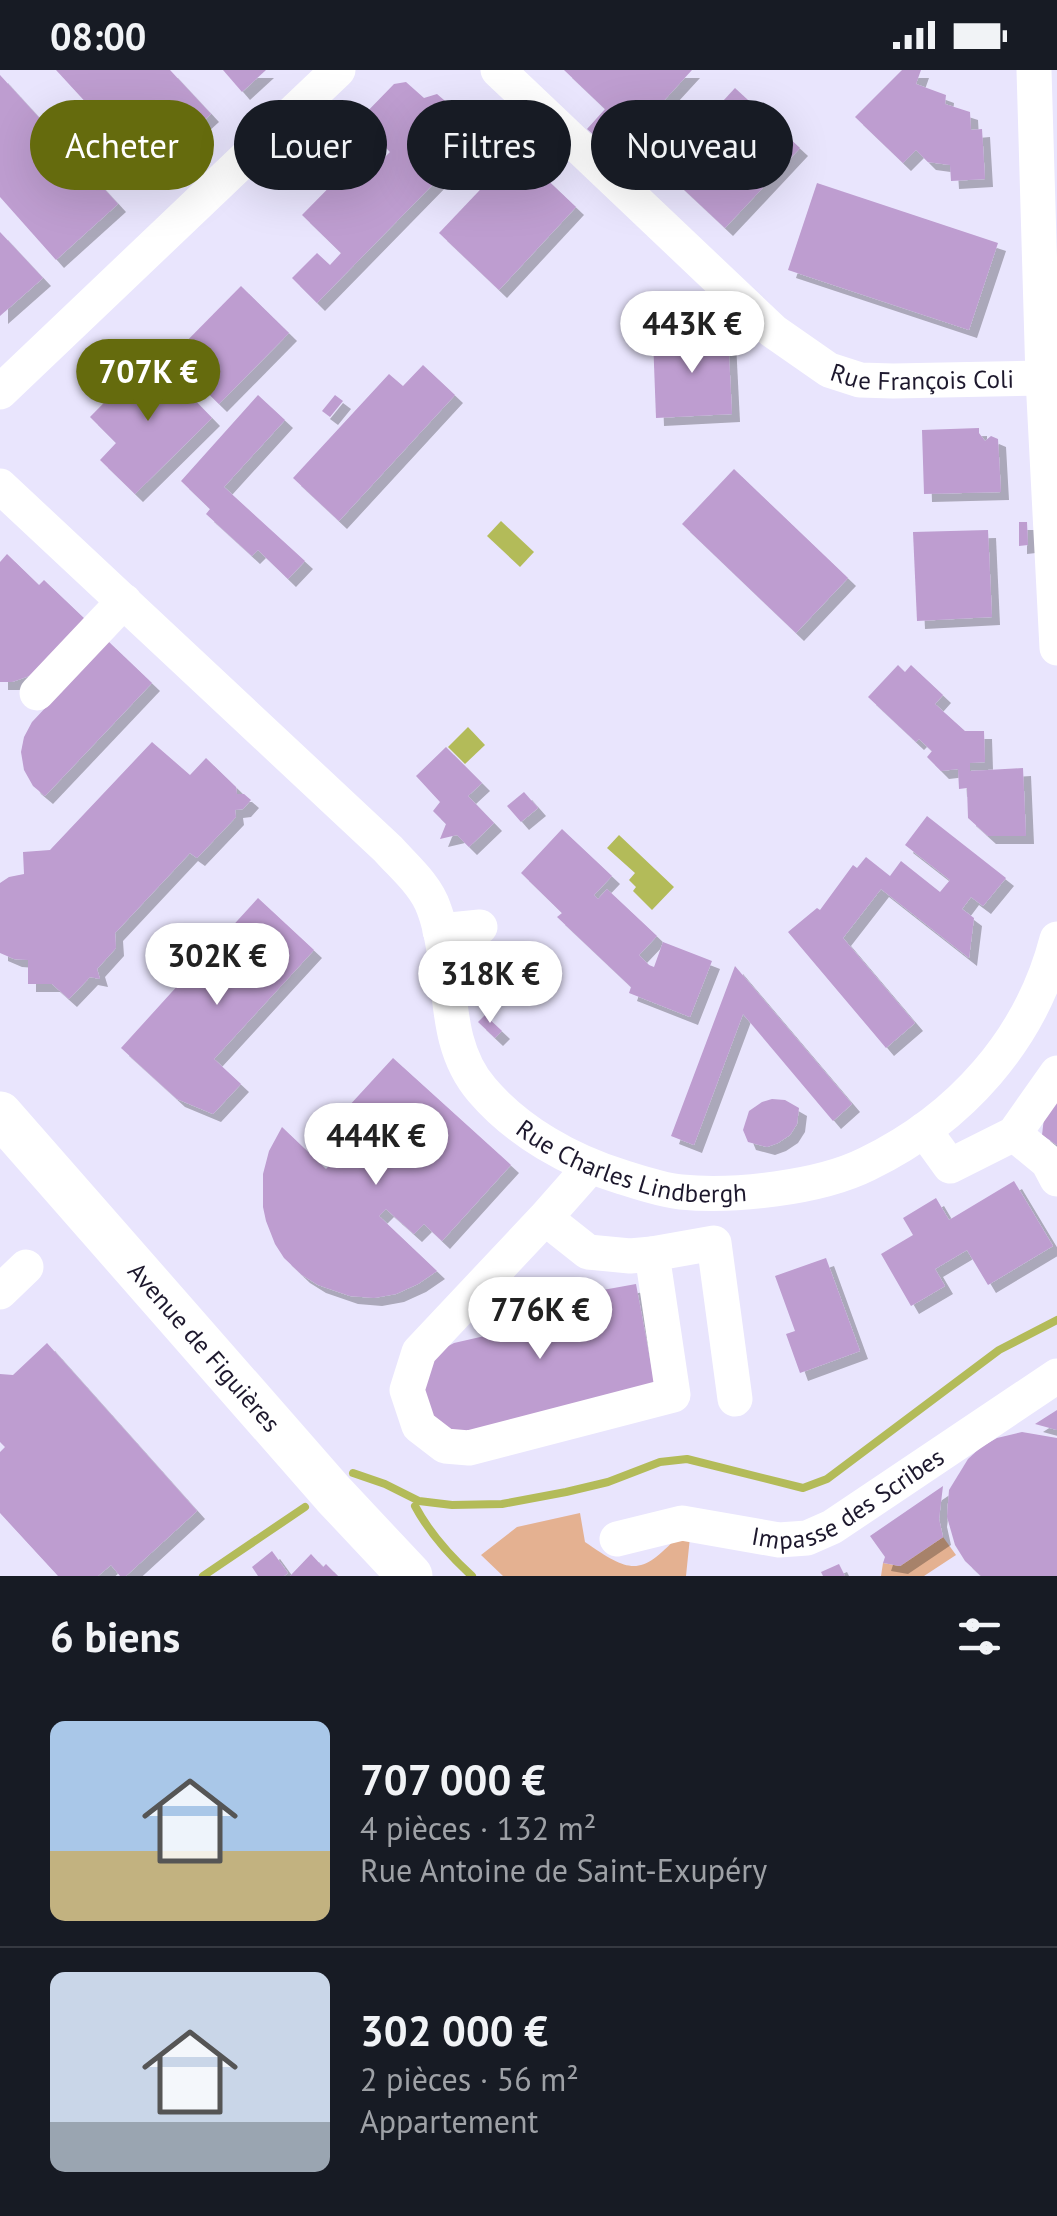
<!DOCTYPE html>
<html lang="fr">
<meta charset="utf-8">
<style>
body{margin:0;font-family:"PT Sans",sans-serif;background:#20242c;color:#f1f3f6;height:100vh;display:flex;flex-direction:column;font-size:38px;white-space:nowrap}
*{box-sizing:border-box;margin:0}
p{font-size:32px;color:#9ea1a6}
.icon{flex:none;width:55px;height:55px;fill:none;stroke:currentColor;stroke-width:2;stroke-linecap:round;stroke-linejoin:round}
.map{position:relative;height:1506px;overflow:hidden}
.panel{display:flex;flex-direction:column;background:#171b24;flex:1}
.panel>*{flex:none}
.hud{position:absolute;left:30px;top:30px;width:998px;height:90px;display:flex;gap:20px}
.price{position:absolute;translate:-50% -85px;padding:0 22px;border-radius:35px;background:#fff;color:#222;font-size:32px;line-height:65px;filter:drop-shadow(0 2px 5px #0008)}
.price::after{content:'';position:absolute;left:50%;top:60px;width:30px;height:22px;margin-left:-15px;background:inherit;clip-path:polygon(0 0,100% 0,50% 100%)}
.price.current{background:#656b0d;color:#fff}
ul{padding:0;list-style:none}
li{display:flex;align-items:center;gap:30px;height:250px;padding:0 50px}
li+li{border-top:2px solid #363941}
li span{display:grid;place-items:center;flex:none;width:280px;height:200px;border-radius:15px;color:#555}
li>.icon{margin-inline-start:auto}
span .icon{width:120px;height:120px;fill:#fffc;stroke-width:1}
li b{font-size:42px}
h2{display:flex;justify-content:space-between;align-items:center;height:120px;padding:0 50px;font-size:42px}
.tag{padding:0 35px;border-radius:45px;background:#171b24;box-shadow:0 10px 40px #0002;font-size:35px;line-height:90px}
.tag.current{background:#656b0d;color:#fff}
.status{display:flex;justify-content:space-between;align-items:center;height:70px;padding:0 50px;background:#171b24;direction:ltr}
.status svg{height:28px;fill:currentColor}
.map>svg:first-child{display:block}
.green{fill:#e4b191}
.water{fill:#b3bb59}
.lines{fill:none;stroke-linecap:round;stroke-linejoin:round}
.stream{stroke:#b3bb59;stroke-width:8}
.building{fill:#be9dd0;filter:url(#shadow)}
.minor{stroke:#fff;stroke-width:35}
.major{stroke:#fff;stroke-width:45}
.labels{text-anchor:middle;stroke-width:8;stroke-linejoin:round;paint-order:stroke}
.street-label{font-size:25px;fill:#1d182d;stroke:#e9e5fd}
</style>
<div class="status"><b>08:00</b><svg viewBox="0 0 49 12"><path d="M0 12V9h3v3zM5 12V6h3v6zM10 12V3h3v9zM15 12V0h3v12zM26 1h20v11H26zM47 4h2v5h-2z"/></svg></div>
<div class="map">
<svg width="1057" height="1506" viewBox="0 0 1057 1506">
<defs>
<filter id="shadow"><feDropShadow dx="8" dy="8" stdDeviation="0" flood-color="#0004"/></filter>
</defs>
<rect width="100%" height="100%" fill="#e9e5fd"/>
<g class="green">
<path d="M580,1443l5,29c46,32 56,34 93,-6l12,1 -4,39h-183l-22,-21 36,-28z"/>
<polygon points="943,1467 956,1485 924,1506 881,1506 883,1493 900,1496"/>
</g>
<g class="water">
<polygon points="501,451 534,482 520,497 487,466"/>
<polygon points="468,657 485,675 465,694 448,677"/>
<polygon points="619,765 674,817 652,840 633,821 636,817 629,810 635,803 607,778"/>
</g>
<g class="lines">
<g class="stream">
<polyline points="353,1403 385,1414 419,1431 452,1435 502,1434 566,1422 608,1412 660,1392 687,1389 803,1418 827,1409 999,1280 1057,1250"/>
<path d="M415,1436c15,28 34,49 57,70"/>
<polyline points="203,1506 305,1437"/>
</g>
</g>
<g class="building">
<polygon points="56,0 170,0 211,44 149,101"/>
<polygon points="223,0 266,0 242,22"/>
<polygon points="564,0 692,0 615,84 587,59 605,39"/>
<polygon points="902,0 921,0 916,14 946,25 945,34 970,42 971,60 982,59 985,109 951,111 950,95 928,92 916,80 903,93 855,47"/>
<polygon points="0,5 118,134 56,190 0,127"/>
<polygon points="406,12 424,28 437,24 458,42 468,40 487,59 317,233 292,208 317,183 330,195 341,183 302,145 357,89 370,102 390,82 359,50 394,14"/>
<polygon points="735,18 800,78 725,158 661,98"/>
<polygon points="517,81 576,137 499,220 439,163"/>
<polygon points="817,113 998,173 969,260 788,200"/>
<polygon points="0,162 43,208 0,246"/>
<polygon points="241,216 289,263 219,334 171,287"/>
<polygon points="728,265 732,344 656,348 653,268"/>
<polygon points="151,285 212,348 135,424 100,390 116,373 90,347"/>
<polygon points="423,295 455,325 339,451 293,408 389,304 403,316"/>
<polygon points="258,325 285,350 224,417 305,491 288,509 258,480 252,486 206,444 210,439 181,411"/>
<polygon points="335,325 343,331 330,347 322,341"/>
<polygon points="979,358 979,363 985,371 991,366 998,369 1001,422 924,424 922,360"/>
<polygon points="734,399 848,508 796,563 682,454"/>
<polygon points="1019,452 1027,452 1028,475 1019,476"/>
<polygon points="988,460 992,547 917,551 913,462"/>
<polygon points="7,484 39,515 44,510 86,550 32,605 12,612 0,612 0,492"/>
<polygon points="108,571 152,613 45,726 33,716 24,700 21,682 24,667 32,652"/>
<polygon points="898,595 905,602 911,595 943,625 935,634 965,661 984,661 985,692 970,693 970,701 1023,698 1026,766 988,766 968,748 967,718 959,719 958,699 941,701 927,687 932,681 919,669 916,672 868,627"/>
<polygon points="152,672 190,705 206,688 236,717 237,724 244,724 251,730 243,739 235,740 236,747 197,788 190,783 115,863 116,878 97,899 100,909 90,907 69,929 52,914 28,914 28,890 14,889 0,883 0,813 9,807 24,804 23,782 50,780"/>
<polygon points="446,677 482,713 468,726 494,753 469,777 457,765 440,769 446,754 433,741 440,732 416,706"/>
<polygon points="524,722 538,738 521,752 507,736"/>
<polygon points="927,746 1006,808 983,836 971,827 962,839 974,848 969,888 881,819 843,868 915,953 886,978 788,862 817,838 820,840 853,795 857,798 866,787 890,806 901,791 940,822 950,810 905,775"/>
<polygon points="562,759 612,806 594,825 598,829 607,819 657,866 639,885 649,895 654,897 663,872 712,891 690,947 629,923 631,917 557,847 562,843 521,803"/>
<polygon points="258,828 314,880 214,989 241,1014 213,1044 177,1029 121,978 220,869 216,866 223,858 227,862"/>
<polygon points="735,896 852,1034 833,1051 743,944 694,1075 671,1066"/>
<polygon points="485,945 502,961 495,968 478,952"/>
<polygon points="393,988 511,1095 442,1171 424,1154 414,1164 386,1139 379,1146 437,1201 418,1214 396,1224 374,1228 350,1226 318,1215 302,1205 284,1188 275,1174 266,1151 263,1137 263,1104 269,1081 282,1057 326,1099 344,1080 325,1062"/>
<polygon points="1057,1023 1057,1075 1042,1065 1044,1048"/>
<polygon points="772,1029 785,1030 799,1038 797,1054 790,1065 778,1073 767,1077 748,1072 743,1060 749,1041 762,1032"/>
<polygon points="1014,1111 1053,1176 988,1215 967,1180 935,1199 945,1216 911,1236 881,1184 913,1165 903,1148 936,1128 949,1150"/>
<polygon points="826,1188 860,1281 800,1303 786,1264 795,1261 775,1206"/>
<polygon points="636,1214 655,1316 469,1367 444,1362 419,1337 433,1284 454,1273 489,1265 486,1241"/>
<polygon points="47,1273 197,1441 126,1506 120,1506 111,1495 98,1506 58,1506 0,1443 0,1382 5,1377 0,1372 0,1304 13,1305"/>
<polygon points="1057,1340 1057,1360 1035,1354"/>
<polygon points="1022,1362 1057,1368 1057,1506 981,1506 965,1491 955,1475 947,1447 949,1420 968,1389 981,1377 997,1368"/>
<polygon points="943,1416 939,1449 943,1467 900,1496 883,1493 885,1487 870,1466"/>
<polygon points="272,1481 288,1503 284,1506 258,1506 252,1497"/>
<polygon points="311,1484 323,1497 326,1494 338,1506 290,1506"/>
<polygon points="839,1494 845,1506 823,1506 821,1502"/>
</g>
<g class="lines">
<g class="minor">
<path id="s1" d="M498,0l275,261 56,39 31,10 33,1 150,-3"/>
<polyline points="1034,0 1043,308 1057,578"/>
<polyline points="0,322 338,0"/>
<path id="s2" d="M0,416l388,363c16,18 38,36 46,60 22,59 4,130 48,181 36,42 88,71 140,87 19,6 39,13 59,15 53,5 138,-4 186,-28 93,-45 164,-124 190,-225"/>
<polyline points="37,623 124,531"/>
<polyline points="440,861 480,857"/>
<polyline points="924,1060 950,1096 1014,1064 1057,1003"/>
<polyline points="1014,1064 1048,1092 1057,1109"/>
<polyline points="545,1148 588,1182 630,1186 652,1184 673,1325 469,1378 445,1376 419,1356 407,1320 419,1282 545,1148 590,1097"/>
<polyline points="652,1184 714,1173 735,1329"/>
<polyline points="0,1222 26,1197"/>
<path id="s3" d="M617,1469l65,-16 97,17 28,-2 25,-11 225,-151"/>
</g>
<path class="major" id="s4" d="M0,1044l334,381 76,81"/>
</g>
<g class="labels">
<g class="street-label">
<text dy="9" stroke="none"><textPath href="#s1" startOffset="542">Rue François Coli</textPath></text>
<text dy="9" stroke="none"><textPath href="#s2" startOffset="970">Rue Charles Lindbergh</textPath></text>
<text dy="9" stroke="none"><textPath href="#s4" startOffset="310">Avenue de Figuières</textPath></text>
<text dy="9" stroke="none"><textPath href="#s3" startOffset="245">Impasse des Scribes</textPath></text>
</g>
</g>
</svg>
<b class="price" style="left:692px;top:306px">443K €</b>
<b class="price current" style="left:148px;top:354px">707K €</b>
<b class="price" style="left:217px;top:938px">302K €</b>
<b class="price" style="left:490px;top:956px">318K €</b>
<b class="price" style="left:376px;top:1118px">444K €</b>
<b class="price" style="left:540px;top:1292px">776K €</b>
<div class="hud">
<a class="tag current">Acheter</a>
<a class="tag">Louer</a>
<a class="tag">Filtres</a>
<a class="tag">Nouveau</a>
</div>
</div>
<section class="panel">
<h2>6 biens<svg class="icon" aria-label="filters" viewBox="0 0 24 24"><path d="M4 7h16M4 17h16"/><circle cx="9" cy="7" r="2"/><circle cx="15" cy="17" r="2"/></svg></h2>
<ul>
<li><span style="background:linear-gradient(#a9c7e8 65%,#c2b280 0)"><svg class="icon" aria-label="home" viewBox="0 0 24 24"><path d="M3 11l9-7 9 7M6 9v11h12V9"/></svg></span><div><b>707 000 €</b><p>4 pièces · 132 m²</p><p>Rue Antoine de Saint-Exupéry</p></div></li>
<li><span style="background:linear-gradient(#c9d6e8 75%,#9aa5b1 0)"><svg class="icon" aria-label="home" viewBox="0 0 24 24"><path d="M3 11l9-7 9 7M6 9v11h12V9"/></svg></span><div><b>302 000 €</b><p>2 pièces · 56 m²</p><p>Appartement</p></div></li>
</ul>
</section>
